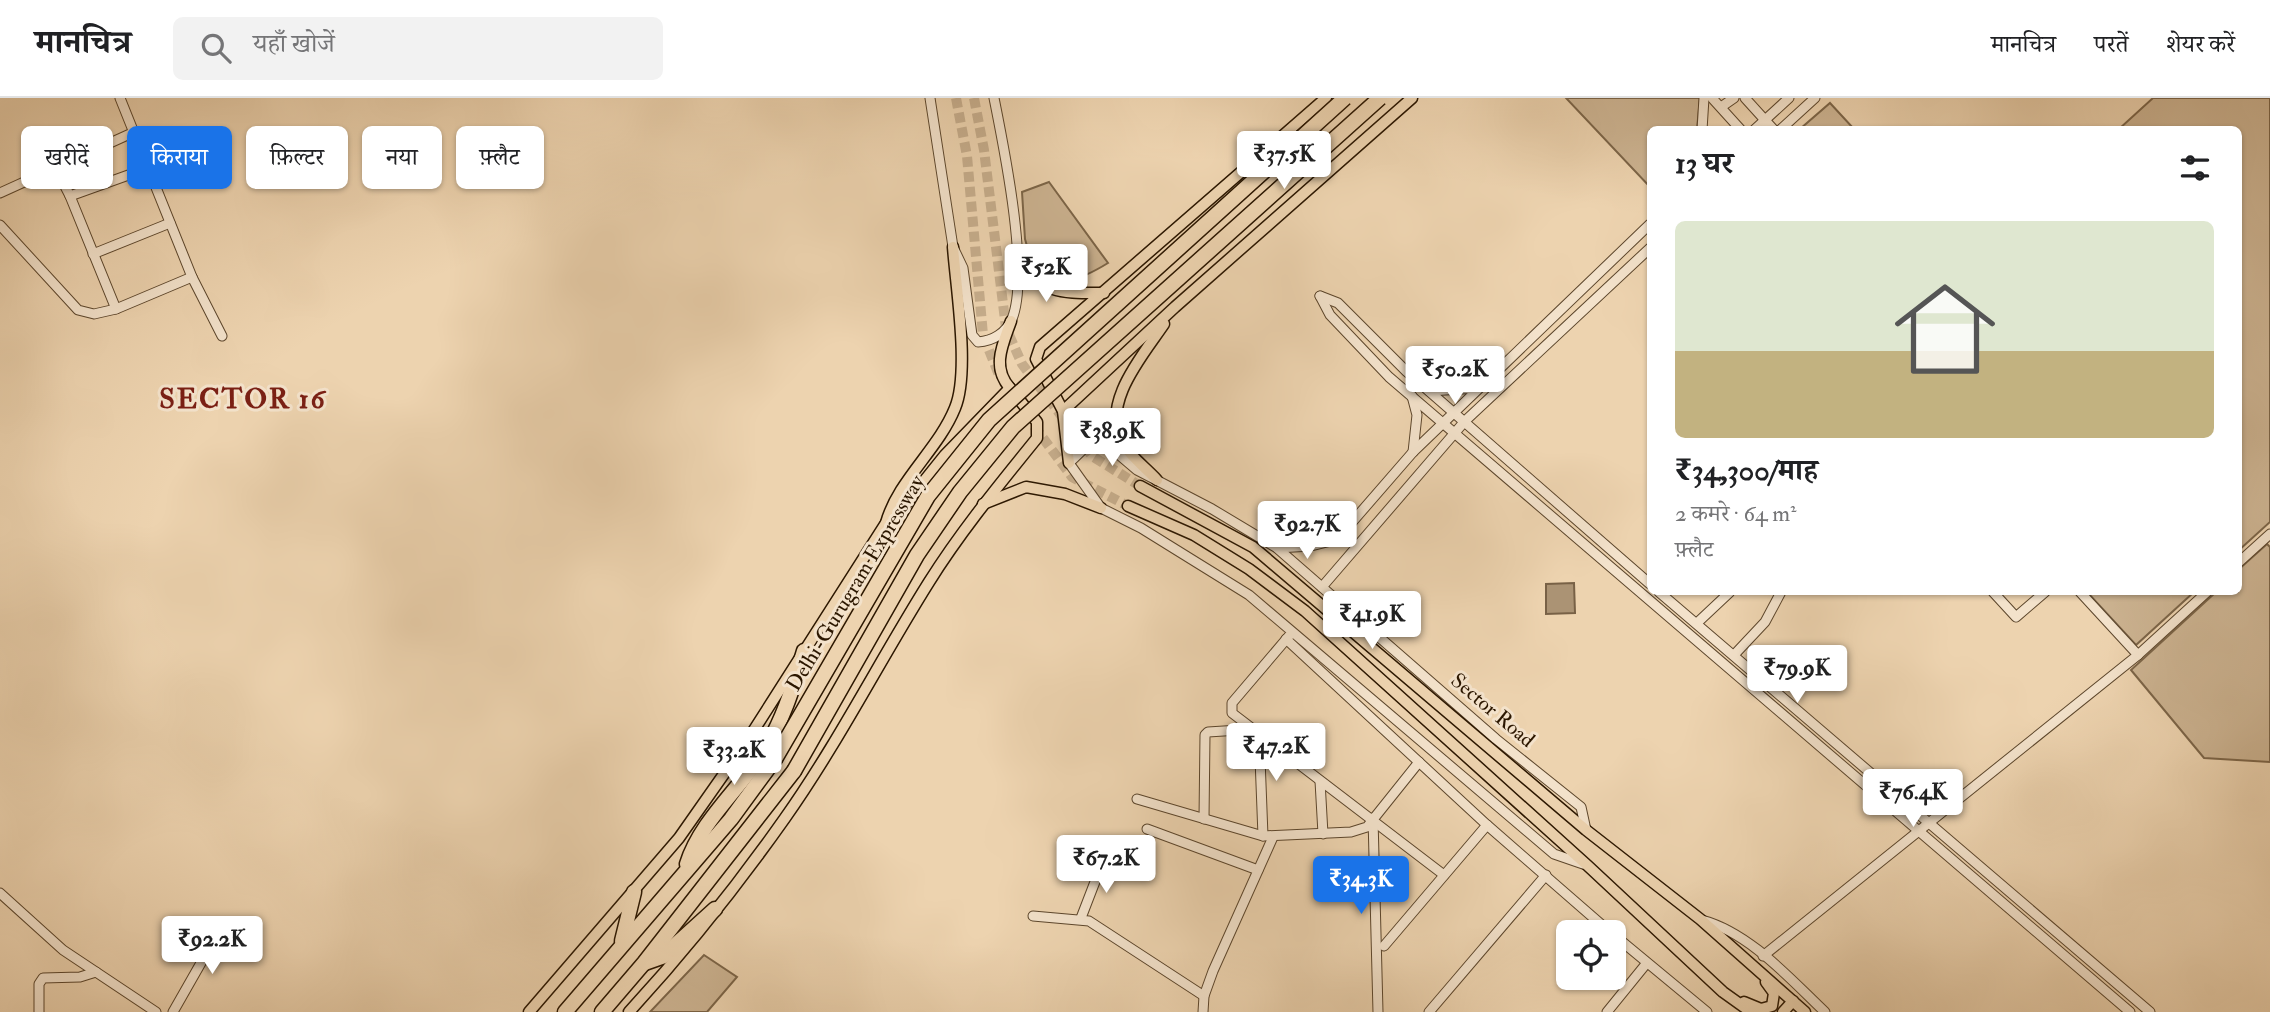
<!DOCTYPE html>
<html lang="hi">
<meta charset="utf-8">
<style>
body{margin:0;font-family:"IM FELL Double Pica","Noto Serif Devanagari",serif;background:#f2f2f2;color:#202124;height:100vh;display:flex;flex-direction:column;font-size:26px;white-space:nowrap}
*{box-sizing:border-box;margin:0}
p{font-size:23px;color:#757577}
.icon{flex:none;width:38px;height:38px;fill:none;stroke:currentColor;stroke-width:2;stroke-linecap:round;stroke-linejoin:round}
.map{position:relative;flex:1;overflow:hidden}
.drawer{position:absolute;left:1647px;top:28px;width:595px;height:469px;display:flex;flex-direction:column;background:#fff;border-radius:10px;box-shadow:0 2px 5px #0004}
.drawer>*{flex:none}
.guide{position:absolute;left:21px;top:28px;width:665px;height:63px;display:flex;gap:14px}
.fabs{position:absolute;left:1556px;top:822px;display:grid;gap:14px}
.fabs a{display:grid;place-items:center;width:70px;height:70px;border-radius:10px;background:#fff;box-shadow:0 2px 5px #0004;font-size:35px}
.price{position:absolute;translate:-50% -60px;padding:0 16px;border-radius:7px;background:#fff;color:#222;font-size:23px;line-height:46px;filter:drop-shadow(0 2px 4px #0008)}
.price::after{content:'';position:absolute;left:50%;top:42px;width:21px;height:16px;margin-left:-10px;background:inherit;clip-path:polygon(0 0,100% 0,50% 100%)}
.price.active{background:#1a73e8;color:#fff}
ul{padding:0;list-style:none}
li{display:grid;align-content:center;gap:14px;height:371px;padding:0 28px}
li span{display:grid;place-items:center;height:217px;border-radius:10px;color:#555}
li>.icon{margin-inline-start:auto}
span .icon{width:126px;height:126px;fill:#fffc;stroke-width:1}
li b{font-size:30px}
h2{display:flex;justify-content:space-between;align-items:center;height:84px;padding:0 28px;font-size:30px}
.tag{padding:0 24px;border-radius:10px;background:#fff;box-shadow:0 2px 5px #0004;font-size:24px;line-height:63px}
.tag.active{background:#1a73e8;color:#fff}
header{display:flex;align-items:center;gap:42px;box-sizing:border-box;height:98px;padding:0 35px;background:#fff;border-bottom:2px solid #e0e0e0}
header strong{font-size:33px}
nav{display:flex;gap:38px;margin-inline-start:auto;font-size:24px}
.search{width:490px;height:63px;background:#f2f2f2;display:flex;align-items:center;gap:18px;box-sizing:border-box;padding:0 24px;border-radius:10px;color:#757577;font-size:26px}
.map>svg:first-child{display:block}
.green{fill:#ccb391;stroke:#7c6548;stroke-width:2}
.water{fill:#ab9374;stroke:#786146;stroke-width:2}
.lines{fill:none;stroke-linecap:round;stroke-linejoin:round}
.major-tunnel{stroke:#c6ad8c;stroke-width:10;stroke-dasharray:10 5;stroke-linecap:butt}
.minor-casing{stroke:#5c462c;stroke-width:11}
.major-casing{stroke:#2c1700;stroke-width:13}
.highway-casing{stroke:#2c1700;stroke-width:17}
.minor{stroke:#f3e2cb;stroke-width:9}
.major{stroke:#edd3af;stroke-width:10}
.highway{stroke:#edd3af;stroke-width:14}
.highway-bridge-casing{stroke:#2c1700;stroke-width:17;stroke-linecap:butt}
.highway-bridge{stroke:#edd3af;stroke-width:14}
.labels{text-anchor:middle;stroke-width:6;stroke-linejoin:round;paint-order:stroke}
.street-label{font-size:21px;fill:#2c1700;stroke:#f3e2cb}
.district-label{font-size:28px;font-weight:bold;letter-spacing:2px;fill:#7a1f14;stroke:#f3e2cb}
</style>
<header>
<strong>मानचित्र</strong>
<div class="search"><svg class="icon" aria-label="search" viewBox="0 0 24 24"><circle cx="10" cy="10" r="6"/><path d="M15 15l6 6"/></svg>यहाँ खोजें</div>
<nav><a>मानचित्र</a><a>परतें</a><a>शेयर करें</a></nav>
</header>
<div class="map">
<svg width="2270" height="914" viewBox="0 0 2270 914">
<rect width="100%" height="100%" fill="#edd3af"/>
<filter id="stains"><feTurbulence type="fractalNoise" baseFrequency=".00286" numOctaves="4"/><feColorMatrix values="0 0 0 0 .2 0 0 0 0 .09 0 0 0 0 .02 0 0 0 .5 -.17"/></filter>
<radialGradient id="worn" r=".72"><stop offset=".6" stop-color="#630" stop-opacity="0"/><stop offset="1" stop-color="#630" stop-opacity=".3"/></radialGradient>
<g class="green">
<polygon points="1566,0 1700,0 1697,31 1650,32 1650,89"/>
<polygon points="2153,0 2270,0 2270,424 2238,453 2238,32 2119,31"/>
<polygon points="1830,5 1854,31 1800,31"/>
<path d="M1049,84l59,81c-26,16 -46,25 -74,8l-9,-32 -3,-47z"/>
<polygon points="2267,446 2270,449 2270,664 2204,660 2131,572 2216,494 2238,494 2238,472"/>
<polygon points="2087,494 2194,494 2136,547"/>
<polygon points="704,857 737,879 707,914 650,914"/>
</g>
<polygon class="water" points="1574,485 1575,515 1546,516 1546,486"/>
<g class="lines">
<g class="major-tunnel">
<polyline points="956,0 967,58 983,237 999,277"/>
<polyline points="974,0 984,52 1006,230 1022,266 1092,358 1140,388"/>
<polyline points="1034,328 1072,379 1128,408"/>
</g>
<g class="minor-casing">
<g id="minor">
<polyline points="120,0 192,179 222,238"/>
<path d="M930,0l23,149 10,21 9,67 6,7c15,-1 28,-9 34,-23 18,-45 -8,-171 -18,-221"/>
<polyline points="1712,0 1741,32"/>
<polyline points="1745,0 1774,32"/>
<polyline points="1721,9 1734,0"/>
<polyline points="1702,32 1704,0"/>
<polyline points="1754,32 1789,0"/>
<polyline points="1780,32 1815,0"/>
<polyline points="55,69 70,98"/>
<polyline points="148,70 70,98 116,211 192,179"/>
<polyline points="0,95 132,35"/>
<polyline points="0,127 78,212 94,216 116,211"/>
<polyline points="93,156 170,125"/>
<polyline points="1320,198 1330,217 1389,279 2130,914"/>
<polyline points="1320,198 1338,205 1406,273 1650,486"/>
<polyline points="1429,293 1478,290"/>
<polyline points="1412,298 1417,317 1413,354"/>
<polyline points="1277,450 1311,448 1331,443 1347,430 1413,354 1650,126"/>
<polyline points="2238,465 2270,436"/>
<polyline points="1322,489 1465,323 1650,150"/>
<polyline points="1659,494 2150,914"/>
<polyline points="1993,494 2016,519 2045,494"/>
<polyline points="2080,494 2138,557"/>
<polyline points="1697,525 1730,494"/>
<polyline points="1289,538 1232,605 1232,615 1444,777"/>
<polyline points="1286,541 1487,727 1611,835"/>
<polyline points="1734,557 1765,524 1781,494"/>
<polyline points="1259,634 1263,738"/>
<polyline points="1320,683 1323,736"/>
<polyline points="1137,701 1263,738 1351,734 1367,729 1419,664"/>
<polyline points="1373,720 1378,914"/>
<polyline points="1204,721 1205,637 1208,634 1255,631"/>
<polyline points="1147,731 1258,772"/>
<polyline points="1583,766 1554,756 1249,497 1141,430 1101,410 1069,365 1097,338 1137,372 1212,411 1277,450 1496,641 1581,709 1586,732"/>
<polyline points="0,795 63,852 156,914"/>
<polyline points="1033,818 1089,823 1204,898"/>
<polyline points="1081,820 1103,763"/>
<path d="M1702,822c48,13 88,59 123,92"/>
<polyline points="1614,837 1707,914"/>
<polyline points="1384,848 1487,727"/>
<polyline points="1763,858 2138,557 2207,494"/>
<polyline points="39,914 39,886 43,880 80,879 96,874"/>
<polyline points="173,914 222,828"/>
<polyline points="1203,914 1204,898 1213,873 1273,739"/>
<polyline points="1429,914 1546,777"/>
<polyline points="1607,914 1646,866"/>
</g>
</g>
<g class="major-casing">
<g id="major">
<path d="M1017,160c25,37 45,35 87,35"/>
<path d="M1010,290c-19,-21 -7,-44 1,-67"/>
<polyline points="1063,313 1175,209 1412,0"/>
<polyline points="1069,365 1063,313 1036,261 1040,249 1326,0"/>
<path d="M1157,382c-10,-11 -26,-23 -34,-36 -24,-40 21,-90 41,-120"/>
<polyline points="1140,388 1253,449 1586,732 1700,821 1805,914"/>
<polyline points="983,406 1026,389 1065,396 1101,410"/>
<polyline points="1128,408 1194,437 1249,471 1305,513 1588,768 1723,894 1751,914"/>
<polyline points="1744,904 1761,911 1772,908 1774,895 1766,884"/>
<path d="M529,914l150,-174 66,-94 141,-221c12,-43 52,-73 69,-115 15,-36 1,-120 -2,-161"/>
<path d="M629,914c56,-61 108,-126 156,-194 53,-75 95,-158 144,-236 32,-51 70,-97 108,-144v-16l-27,-34 -65,67 -49,61 -10,7"/>
<polyline points="1783,914 1793,903"/>
</g>
</g>
<g class="highway-casing">
<g id="highway">
<path d="M687,766c13,-41 49,-72 73,-107 22,-33 33,-69 44,-106"/>
<polyline points="622,843 634,794"/>
<polyline points="645,865 662,859 715,811"/>
<polyline points="565,914 731,721 775,661"/>
<polyline points="602,914 644,865 794,673"/>
</g>
</g>
<use href="#minor" class="minor"/>
<use href="#major" class="major"/>
<use href="#highway" class="highway"/>
<g class="highway-bridge-casing">
<g id="highway-bridge">
<polyline points="775,661 928,398 989,322 1345,0"/>
<polyline points="794,673 917,457 960,394 1013,329 1380,0"/>
</g>
</g>
<use href="#highway-bridge" class="highway-bridge"/>
</g>
<g class="labels">
<g class="street-label">
<text transform="translate(855 485) rotate(-59)" y="7">Delhi-Gurugram Expressway</text>
<text transform="translate(1493 612) rotate(40)" y="7">Sector Road</text>
</g>
<g class="district-label">
<text x="243" y="310">SECTOR 16</text>
</g>
</g>
<rect width="100%" height="100%" filter="url(#stains)"/>
<rect width="100%" height="100%" fill="url(#worn)"/>
</svg>
<div class="fabs">
<a><svg class="icon" aria-label="locate" viewBox="0 0 24 24"><circle cx="12" cy="12" r="6"/><path d="M12 2v4M12 18v4M2 12h4M18 12h4"/></svg></a>
</div>
<b class="price" style="left:1284px;top:93px">₹37.5K</b>
<b class="price" style="left:1046px;top:206px">₹52K</b>
<b class="price" style="left:1455px;top:308px">₹50.2K</b>
<b class="price" style="left:1112px;top:370px">₹38.9K</b>
<b class="price" style="left:1307px;top:463px">₹92.7K</b>
<b class="price" style="left:1372px;top:553px">₹41.9K</b>
<b class="price" style="left:1797px;top:607px">₹79.9K</b>
<b class="price" style="left:1276px;top:685px">₹47.2K</b>
<b class="price" style="left:734px;top:689px">₹33.2K</b>
<b class="price" style="left:1913px;top:731px">₹76.4K</b>
<b class="price" style="left:1106px;top:797px">₹67.2K</b>
<b class="price active" style="left:1361px;top:818px">₹34.3K</b>
<b class="price" style="left:212px;top:878px">₹92.2K</b>
<div class="guide">
<a class="tag">खरीदें</a>
<a class="tag active">किराया</a>
<a class="tag">फ़िल्टर</a>
<a class="tag">नया</a>
<a class="tag">फ़्लैट</a>
</div>
<section class="drawer">
<h2>13 घर<svg class="icon" aria-label="filters" viewBox="0 0 24 24"><path d="M4 7h16M4 17h16"/><circle cx="9" cy="7" r="2"/><circle cx="15" cy="17" r="2"/></svg></h2>
<ul>
<li><span style="background:linear-gradient(#dfe7d0 60%,#c2b280 0)"><svg class="icon" aria-label="home" viewBox="0 0 24 24"><path d="M3 11l9-7 9 7M6 9v11h12V9"/></svg></span><div><b>₹34,300/माह</b><p>2 कमरे · 64 m²</p><p>फ़्लैट</p></div></li>
</ul>
</section>
</div>
